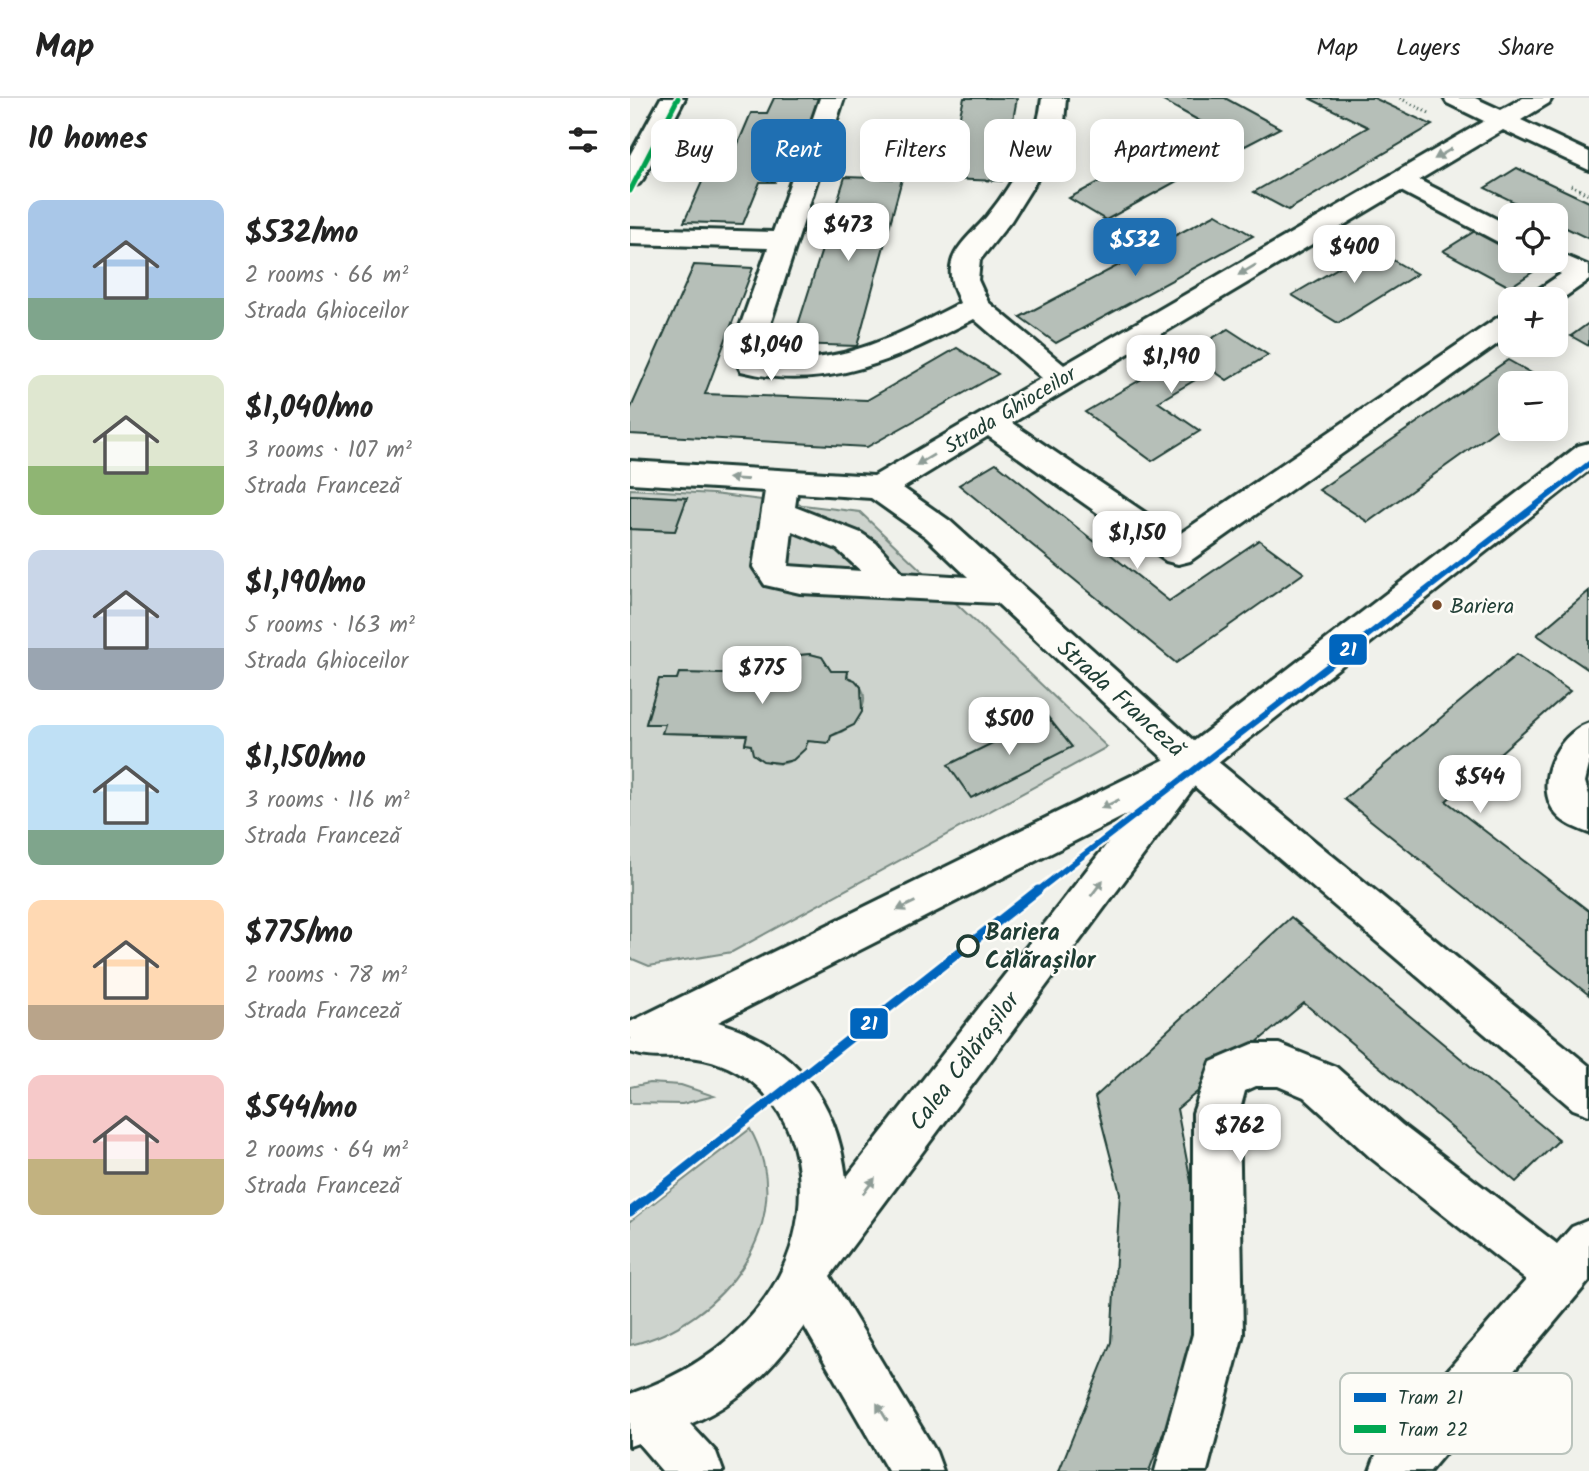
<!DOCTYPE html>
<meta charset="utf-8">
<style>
body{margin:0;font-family:Kalam,sans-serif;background:#f6f6f6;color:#222;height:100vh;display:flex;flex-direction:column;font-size:26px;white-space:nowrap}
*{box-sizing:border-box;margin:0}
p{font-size:23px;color:#767676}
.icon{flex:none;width:38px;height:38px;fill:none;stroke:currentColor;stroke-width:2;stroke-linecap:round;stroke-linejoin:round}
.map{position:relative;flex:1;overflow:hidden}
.drawer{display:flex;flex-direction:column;background:#fff;width:630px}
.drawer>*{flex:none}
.top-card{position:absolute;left:21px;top:21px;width:665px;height:63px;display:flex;gap:14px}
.controls{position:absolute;left:868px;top:105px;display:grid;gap:14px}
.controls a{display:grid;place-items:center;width:70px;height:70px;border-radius:14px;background:#fff;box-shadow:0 4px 18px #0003;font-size:35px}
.price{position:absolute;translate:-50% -60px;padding:0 16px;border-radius:14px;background:#fff;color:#222;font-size:23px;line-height:46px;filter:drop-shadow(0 2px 4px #0008)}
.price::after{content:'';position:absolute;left:50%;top:42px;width:21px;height:16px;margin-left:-10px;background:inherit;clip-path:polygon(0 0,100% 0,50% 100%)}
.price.active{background:#1f6fb2;color:#fff}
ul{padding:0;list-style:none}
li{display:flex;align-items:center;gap:21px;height:175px;padding:0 28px}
li span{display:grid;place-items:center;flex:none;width:196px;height:140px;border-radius:14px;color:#555}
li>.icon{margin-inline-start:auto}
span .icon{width:84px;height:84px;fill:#fffc;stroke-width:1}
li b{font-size:30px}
h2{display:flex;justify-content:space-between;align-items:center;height:84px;padding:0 28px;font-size:30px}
.pill{padding:0 24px;border-radius:14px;background:#fff;box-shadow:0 4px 18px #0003;font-size:24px;line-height:63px}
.pill.active{background:#1f6fb2;color:#fff}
header{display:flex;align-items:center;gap:42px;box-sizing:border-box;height:98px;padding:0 35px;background:#fff;border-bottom:2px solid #e0e0e0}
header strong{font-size:33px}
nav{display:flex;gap:38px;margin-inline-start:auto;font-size:24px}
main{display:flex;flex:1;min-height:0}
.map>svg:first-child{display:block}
.green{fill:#cdd3cd;stroke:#768880;stroke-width:2;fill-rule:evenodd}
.building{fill:#b6bfb8;stroke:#1f3d34;stroke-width:2}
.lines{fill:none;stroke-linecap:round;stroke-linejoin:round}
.minor-casing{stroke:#1f3d34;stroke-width:6}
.major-casing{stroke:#1f3d34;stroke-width:6}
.path{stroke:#1f3d34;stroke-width:3.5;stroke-dasharray:1 3.5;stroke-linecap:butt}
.minor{fill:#fdfcf7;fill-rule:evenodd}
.major{fill:#fdfcf7;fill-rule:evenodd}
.tram-1-far1-casing{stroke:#fdfcf7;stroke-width:11}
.tram-1-casing{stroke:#fdfcf7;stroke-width:14}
.tram-2-casing{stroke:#fdfcf7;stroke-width:9}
.tram-1-far1{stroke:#0065bd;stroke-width:6}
.tram-1{stroke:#0065bd;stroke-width:9}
.tram-2{stroke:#00a651;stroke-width:5}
.oneway{fill:#8e9c96}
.bus-dot{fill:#7a4b2a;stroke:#fdfcf7;stroke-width:2.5}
.stop-dot{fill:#fdfcf7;stroke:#1f3d34;stroke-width:3.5}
.labels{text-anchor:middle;stroke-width:5;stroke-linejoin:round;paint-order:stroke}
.far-street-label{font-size:21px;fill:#1f3d34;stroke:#fdfcf7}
.bus-label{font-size:22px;fill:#1f3d34;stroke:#fdfcf7;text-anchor:start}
.street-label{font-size:24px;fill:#1f3d34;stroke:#fdfcf7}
.stop-label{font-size:24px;font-weight:bold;fill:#1f3d34;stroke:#fdfcf7;text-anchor:start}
.key{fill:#fdfcf7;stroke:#bac3bc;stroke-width:2}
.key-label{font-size:19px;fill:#1f3d34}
.line-badge{stroke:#fdfcf7;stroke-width:2.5}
.badge-label{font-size:19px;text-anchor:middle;font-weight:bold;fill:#fff}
</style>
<header>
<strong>Map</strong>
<nav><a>Map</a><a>Layers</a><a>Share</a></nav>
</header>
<main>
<section class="drawer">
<h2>10 homes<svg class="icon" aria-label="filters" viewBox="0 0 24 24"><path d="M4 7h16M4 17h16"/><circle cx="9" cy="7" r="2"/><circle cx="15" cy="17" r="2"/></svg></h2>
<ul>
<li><span style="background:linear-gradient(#a9c7e8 70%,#7fa58c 0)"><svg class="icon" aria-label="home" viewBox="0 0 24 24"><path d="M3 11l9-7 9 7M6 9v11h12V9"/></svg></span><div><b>$532/mo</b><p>2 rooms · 66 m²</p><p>Strada Ghioceilor</p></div></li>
<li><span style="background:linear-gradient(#dfe7d0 65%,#8fb573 0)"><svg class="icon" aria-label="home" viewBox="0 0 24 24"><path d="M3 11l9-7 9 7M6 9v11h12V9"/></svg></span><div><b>$1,040/mo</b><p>3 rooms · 107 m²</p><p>Strada Franceză</p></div></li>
<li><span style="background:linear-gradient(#c9d6e8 70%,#9aa5b1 0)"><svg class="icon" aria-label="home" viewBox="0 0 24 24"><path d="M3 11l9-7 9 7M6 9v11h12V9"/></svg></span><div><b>$1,190/mo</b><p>5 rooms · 163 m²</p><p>Strada Ghioceilor</p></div></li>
<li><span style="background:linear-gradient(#bfe0f5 75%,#7fa58c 0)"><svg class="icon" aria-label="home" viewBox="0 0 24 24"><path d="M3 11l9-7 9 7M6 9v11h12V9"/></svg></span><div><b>$1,150/mo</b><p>3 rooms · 116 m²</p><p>Strada Franceză</p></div></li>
<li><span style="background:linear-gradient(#ffd9b3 75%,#b9a48a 0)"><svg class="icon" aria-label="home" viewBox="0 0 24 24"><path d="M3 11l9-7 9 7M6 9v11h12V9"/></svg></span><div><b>$775/mo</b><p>2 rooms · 78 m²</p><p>Strada Franceză</p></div></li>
<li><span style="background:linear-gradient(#f6c9c9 60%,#c2b280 0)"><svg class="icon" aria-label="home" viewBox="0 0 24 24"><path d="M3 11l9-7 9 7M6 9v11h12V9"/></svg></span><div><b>$544/mo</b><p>2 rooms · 64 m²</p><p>Strada Franceză</p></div></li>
</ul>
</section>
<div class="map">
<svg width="959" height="1373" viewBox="0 0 959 1373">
<rect width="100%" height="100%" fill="#f0f1eb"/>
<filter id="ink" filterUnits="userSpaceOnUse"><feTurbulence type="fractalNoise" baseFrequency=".0143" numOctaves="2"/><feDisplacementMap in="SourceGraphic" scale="14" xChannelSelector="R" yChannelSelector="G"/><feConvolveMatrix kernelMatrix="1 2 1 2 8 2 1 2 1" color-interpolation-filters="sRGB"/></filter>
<g filter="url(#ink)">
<g class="green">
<path d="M0,391l83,5 147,18 247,235 -375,205 -83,14 -19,-8v-429l45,2 12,-33 -57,-3zM180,556l12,3 9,14h17l-1,6c33,12 13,52 -16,59l-3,7 -20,-2c-5,5 -9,14 -15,18 -14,11 -37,1 -42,-14l-6,-1 2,-9 -84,-2 2,-9 -19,-1 13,-44h18l2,-6 86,2 2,-8h9l13,-11z"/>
<polygon points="19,985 51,987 84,998 52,1006 0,1005 0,989"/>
<path d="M120,1031c52,93 -28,196 -120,216v-124z"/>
</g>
<g class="building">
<polygon points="144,0 191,0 180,30 166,29 145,84 130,84 113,126 54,124 80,66 99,67 121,15 137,15"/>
<polygon points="334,0 387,0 372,83 315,81"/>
<polygon points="528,0 595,0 650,30 615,48"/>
<polygon points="679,0 744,0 802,27 658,112 624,94 738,29"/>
<polygon points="549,41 587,61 476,122 439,100"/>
<polygon points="887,70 959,104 959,141 926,125 926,117 911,117 855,90"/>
<polygon points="215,79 272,81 227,248 162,246"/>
<polygon points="586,116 623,138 426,245 390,219"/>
<polygon points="845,133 880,152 880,163 901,163 912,168 880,189 813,153"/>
<polygon points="742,150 787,176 708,225 662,197"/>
<polygon points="64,167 123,170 75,296 237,302 327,250 368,276 237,349 0,336 0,312"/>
<polygon points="959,225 959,248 941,238"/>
<polygon points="598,231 638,257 597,282 582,272 528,304 570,333 522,363 455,314"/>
<polygon points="878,262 919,285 880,285 880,322 738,424 689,392"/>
<polygon points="366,365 539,503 629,442 674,475 546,565 329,387"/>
<polygon points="0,397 57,400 45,433 0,431"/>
<polygon points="959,493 959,572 907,537"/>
<polygon points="180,556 192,559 201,573 218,573 217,579 225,582 231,589 232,614 224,627 201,638 199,645 178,643 175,651 163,662 150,665 133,663 123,656 121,647 115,646 117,637 32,635 35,626 16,626 29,581 47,581 49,575 135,577 137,569 146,569 159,558"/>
<polygon points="887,556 940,593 816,703 959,813 959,897 714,701"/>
<polygon points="417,618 442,649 341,700 318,667"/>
<polygon points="661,819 929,1042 886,1084 674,905 547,1011 570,1131 560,1264 519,1373 429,1373 481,1244 490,1095 465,999"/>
</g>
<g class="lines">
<g class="minor-casing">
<g id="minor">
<path d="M190,0h24l-83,254 2,5c73,12 135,-22 197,-54 -6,-15 -12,-25 -8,-41 4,-17 26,-34 36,-47 27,-33 50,-75 54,-117h24l-2,25 -16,39 -37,59 -31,39 -2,20 10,22 76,63 420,-244 -37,-18 -3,-5h31l26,12 22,-12h29l-3,5 -28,17 68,32v18l-86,-40 -84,50 91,46v19l-10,-2 -99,-52 -389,232 166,112 322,-219 10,-3v22l-320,226 -12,3 -12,-3 -178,-125 -85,52 47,33 256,231 383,314v49l-16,-6 -393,-335 -183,-171 -197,-10 -35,-8 -12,-18 12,-76 -135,-8v-22l244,15 168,-98 -68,-59c-75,39 -146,74 -233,52l-10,-19 37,-104 -138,-4v-16l143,4zM167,395l74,5 55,39 42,40 -65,-4 -27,-30 -15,-10 -66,-26zM162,433l45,18 24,22 -73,-5z"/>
<polygon points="926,154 959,168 959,182 926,205 926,201 899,201 903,195 931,176 916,168 913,163 926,163"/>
<path d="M959,625v42l-4,17 4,13v38c-11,-4 -25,-9 -33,-19 -24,-30 1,-80 33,-91z"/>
<polygon points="623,946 649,946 706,969 772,1027 927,1146 942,1129 959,1122 959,1183 800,1373 740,1373 747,1354 896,1182 740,1059 674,999 648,988 626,988 615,993 609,1015 613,1236 577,1373 525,1373 563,1236 563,1015 581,964"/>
</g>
</g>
<g class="major-casing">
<g id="major">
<polygon points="31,0 55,0 13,81 9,86 0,89 0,57"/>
<path d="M959,345v27l-386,305 -373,501 106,176 7,19h-55l-84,-145c-29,41 -66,78 -114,98l26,28 7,19h-61l-24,-28 -8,3v-52c98,-33 179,-112 169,-222 -4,-36 -19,-68 -48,-91 -19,-14 -40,-23 -64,-24 -21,-1 -38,2 -57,-5v-30l550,-270 398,-306zM502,714l-286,366c-9,-79 -51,-133 -128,-156z"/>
</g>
</g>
<g class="path">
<polyline points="770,0 799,15"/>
<polyline points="941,87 959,97"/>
</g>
<use href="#minor" class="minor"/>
<use href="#major" class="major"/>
<g class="tram-1-far1-casing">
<polyline id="tram-1-far1" points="406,794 959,366"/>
</g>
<g class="tram-1-casing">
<polyline id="tram-1" points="0,1114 408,792"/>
</g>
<g class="tram-2-casing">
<polyline id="tram-2" points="0,93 48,0"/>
</g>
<use href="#tram-1-far1" class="tram-1-far1"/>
<use href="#tram-1" class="tram-1"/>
<use href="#tram-2" class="tram-2"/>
</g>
<defs><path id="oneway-solid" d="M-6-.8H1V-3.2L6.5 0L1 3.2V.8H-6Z" transform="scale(1.75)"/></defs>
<g class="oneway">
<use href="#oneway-solid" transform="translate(813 56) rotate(149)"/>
<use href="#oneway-solid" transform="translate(617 172) rotate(149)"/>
<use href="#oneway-solid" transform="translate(295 362) rotate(149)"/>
<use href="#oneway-solid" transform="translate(108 381) rotate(-176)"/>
<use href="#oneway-solid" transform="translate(480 706) rotate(154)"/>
<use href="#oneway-solid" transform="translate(467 790) rotate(-53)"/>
<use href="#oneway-solid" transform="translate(276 808) rotate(154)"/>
<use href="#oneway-solid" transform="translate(239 1088) rotate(-53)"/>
<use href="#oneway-solid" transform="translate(252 1314) rotate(-121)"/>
</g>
</g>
<circle class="bus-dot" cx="807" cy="507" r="6"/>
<circle class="stop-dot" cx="338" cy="848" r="10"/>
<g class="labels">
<g class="far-street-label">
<text transform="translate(380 312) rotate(-31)" y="7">Strada Ghioceilor</text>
</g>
<g class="bus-label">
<text x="820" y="515">Bariera</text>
</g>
<g class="street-label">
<text transform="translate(491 600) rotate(42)" y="8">Strada Franceză</text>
<text transform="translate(334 963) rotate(-53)" y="8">Calea Călărașilor</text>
</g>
<g class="stop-label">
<text x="355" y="842">Bariera<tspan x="355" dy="28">Călărașilor</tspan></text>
</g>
</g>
<rect x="710" y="1275" width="232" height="81" rx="10" class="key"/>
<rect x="724" y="1295" width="32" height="9" fill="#0065bd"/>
<rect x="724" y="1327" width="32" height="8" fill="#00a651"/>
<g class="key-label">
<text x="768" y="1306">Tram 21</text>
<text x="768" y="1338">Tram 22</text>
</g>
<g class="line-badge">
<rect x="698" y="535" width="40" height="33" rx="7" fill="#0065bd"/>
<rect x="219" y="909" width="40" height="33" rx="7" fill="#0065bd"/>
</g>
<g class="badge-label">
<text x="718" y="558">21</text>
<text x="239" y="932">21</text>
</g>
</svg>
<div class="controls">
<a><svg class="icon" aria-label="locate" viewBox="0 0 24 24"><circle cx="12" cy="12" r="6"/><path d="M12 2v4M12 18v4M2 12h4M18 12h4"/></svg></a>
<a>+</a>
<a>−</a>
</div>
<b class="price" style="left:218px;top:165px">$473</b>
<b class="price active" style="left:505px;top:180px">$532</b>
<b class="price" style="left:724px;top:187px">$400</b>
<b class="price" style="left:141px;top:285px">$1,040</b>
<b class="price" style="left:541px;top:297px">$1,190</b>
<b class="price" style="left:507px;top:473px">$1,150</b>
<b class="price" style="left:132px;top:608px">$775</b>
<b class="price" style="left:379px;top:659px">$500</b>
<b class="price" style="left:850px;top:717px">$544</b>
<b class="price" style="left:610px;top:1066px">$762</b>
<div class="top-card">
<a class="pill">Buy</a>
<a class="pill active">Rent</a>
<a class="pill">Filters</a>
<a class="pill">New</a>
<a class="pill">Apartment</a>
</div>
</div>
</main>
